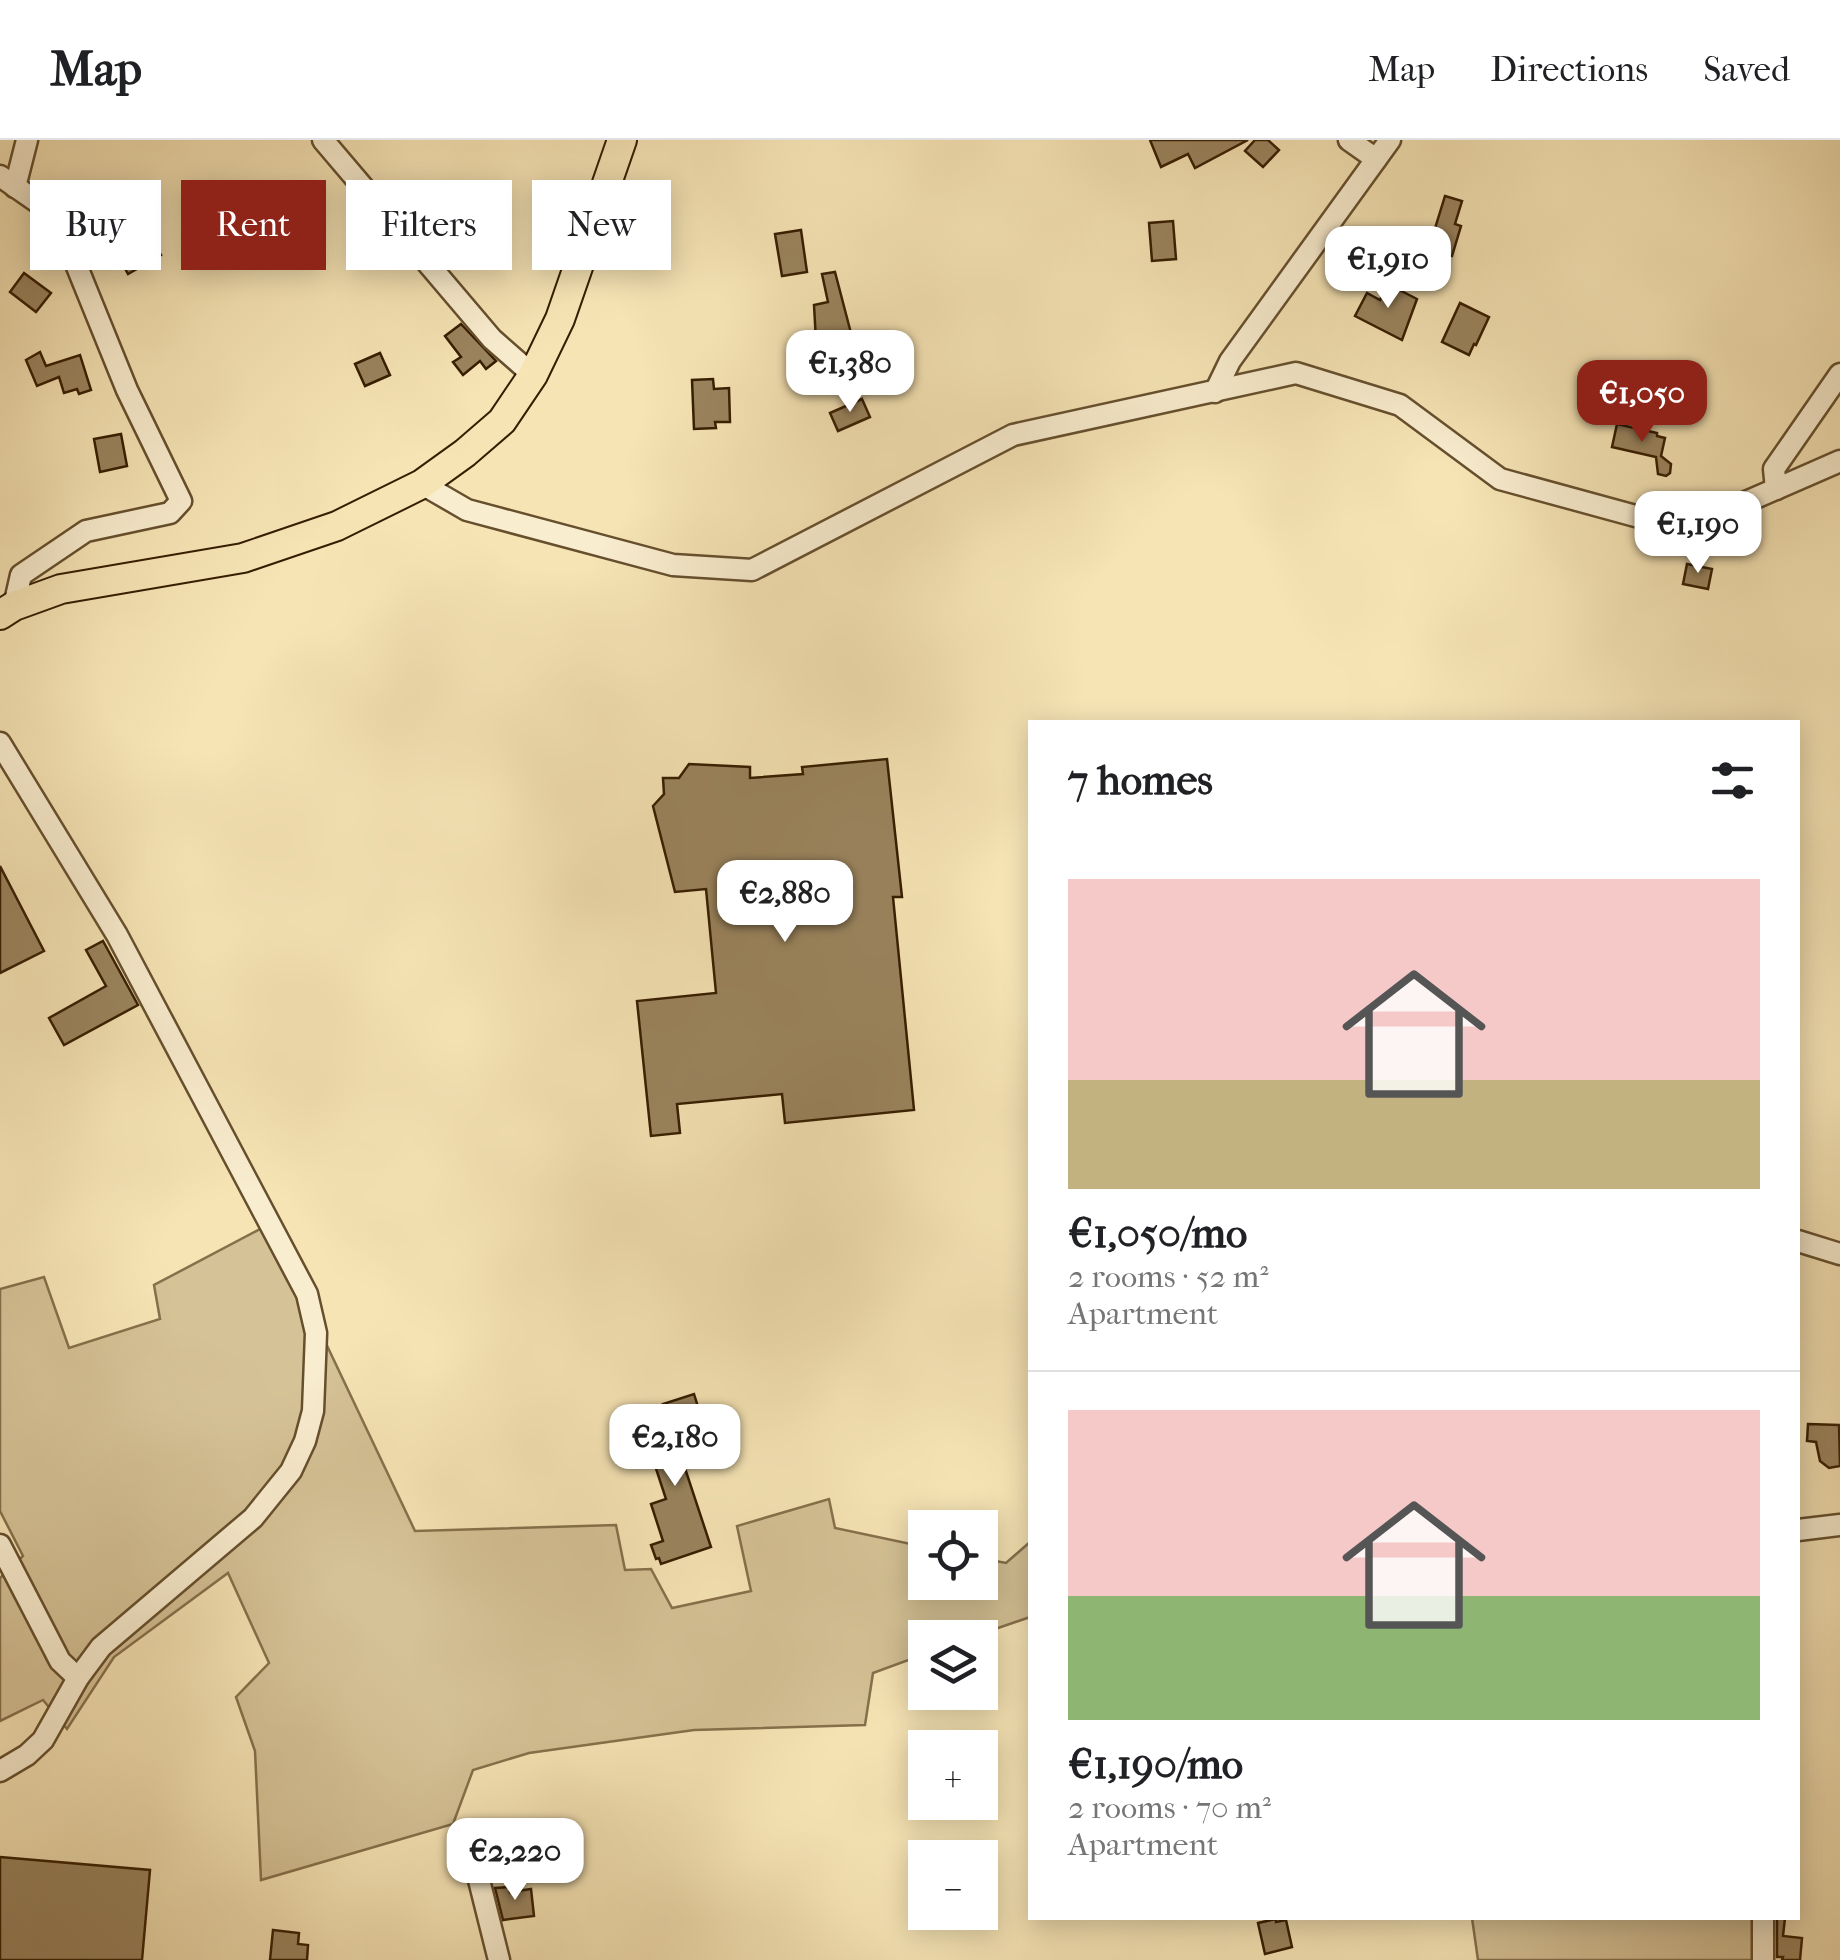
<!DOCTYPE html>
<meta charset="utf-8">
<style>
body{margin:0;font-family:"IM FELL French Canon",serif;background:#f6f6f6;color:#202124;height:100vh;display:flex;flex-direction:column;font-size:38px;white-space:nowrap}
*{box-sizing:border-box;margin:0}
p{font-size:32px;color:#757577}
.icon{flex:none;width:55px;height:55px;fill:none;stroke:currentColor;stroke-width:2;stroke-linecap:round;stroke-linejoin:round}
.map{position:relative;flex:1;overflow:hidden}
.sheet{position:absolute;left:1028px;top:580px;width:772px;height:1200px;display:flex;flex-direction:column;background:#fff;border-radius:0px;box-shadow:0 5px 25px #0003}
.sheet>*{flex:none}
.guide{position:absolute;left:30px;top:40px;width:848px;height:90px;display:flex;gap:20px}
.tools{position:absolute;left:908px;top:1370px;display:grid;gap:20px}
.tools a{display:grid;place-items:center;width:90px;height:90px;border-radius:0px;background:#fff;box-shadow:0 5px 25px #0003;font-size:50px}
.price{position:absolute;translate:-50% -85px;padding:0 22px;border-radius:20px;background:#fff;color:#222;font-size:32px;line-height:65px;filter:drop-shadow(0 2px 5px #0008)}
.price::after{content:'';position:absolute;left:50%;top:60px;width:30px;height:22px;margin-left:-15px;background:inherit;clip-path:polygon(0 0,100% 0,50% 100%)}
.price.active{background:#8f2418;color:#fff}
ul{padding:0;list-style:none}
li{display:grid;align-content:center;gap:20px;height:530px;padding:0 40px}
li+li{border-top:2px solid #e0e0e0}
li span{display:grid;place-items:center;height:310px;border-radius:0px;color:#555}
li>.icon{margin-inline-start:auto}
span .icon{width:180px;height:180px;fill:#fffc;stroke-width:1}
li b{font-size:42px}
h2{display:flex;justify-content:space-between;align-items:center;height:120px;padding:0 40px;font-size:42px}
.pill{padding:0 35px;border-radius:0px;background:#fff;box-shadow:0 5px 25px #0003;font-size:35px;line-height:90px}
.pill.active{background:#8f2418;color:#fff}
header{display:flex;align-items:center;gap:60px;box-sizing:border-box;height:140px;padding:0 50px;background:#fff;border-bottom:2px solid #e0e0e0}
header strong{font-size:48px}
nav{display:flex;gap:55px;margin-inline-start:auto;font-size:35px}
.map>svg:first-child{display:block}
.green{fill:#d5c296;stroke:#86704b;stroke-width:2.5}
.building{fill:#9a845e;stroke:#361d00;stroke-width:2.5}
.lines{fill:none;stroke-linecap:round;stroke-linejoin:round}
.minor-casing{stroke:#664f2d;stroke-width:25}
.major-casing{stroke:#361d00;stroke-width:32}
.minor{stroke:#f9edcf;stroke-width:20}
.major{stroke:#f6e4b5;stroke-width:28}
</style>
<header>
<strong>Map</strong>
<nav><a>Map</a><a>Directions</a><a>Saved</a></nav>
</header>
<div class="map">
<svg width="1840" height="1820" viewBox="0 0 1840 1820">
<rect width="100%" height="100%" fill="#f6e4b5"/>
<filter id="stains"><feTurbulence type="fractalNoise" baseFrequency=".002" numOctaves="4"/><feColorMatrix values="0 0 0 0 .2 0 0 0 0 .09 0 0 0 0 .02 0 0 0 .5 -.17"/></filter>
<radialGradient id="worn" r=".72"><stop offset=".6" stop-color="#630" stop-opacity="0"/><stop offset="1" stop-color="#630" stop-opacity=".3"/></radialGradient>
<g class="green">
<polygon points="265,1075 415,1391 616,1385 625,1430 651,1429 672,1468 751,1451 737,1386 829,1359 835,1388 925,1407 925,1442 980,1442 980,1418 1006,1423 1030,1402 1030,1477 972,1497 925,1498 925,1514 873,1533 865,1585 694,1590 529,1613 473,1630 453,1684 261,1740 255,1611 236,1557 269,1523 228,1433 114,1517 67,1589 43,1560 0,1581 0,1438 23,1416 0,1371 0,1149 44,1137 69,1208 160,1179 154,1145 262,1088"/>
<polygon points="1472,1778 1757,1778 1755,1820 1478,1820"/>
</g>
<g class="building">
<polygon points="1150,0 1248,0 1195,28 1188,14 1161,27"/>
<polygon points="1255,0 1268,0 1279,10 1263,27 1245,11"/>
<polygon points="135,55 147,76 140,80 161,115 128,134 122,123 120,125 110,108 124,100 107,71"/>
<polygon points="1445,56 1462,61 1455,84 1461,86 1452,116 1432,110 1436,99 1432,98"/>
<polygon points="1173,81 1176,119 1152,121 1149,83"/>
<polygon points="801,90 807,132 782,136 775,94"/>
<polygon points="835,132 852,197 840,203 843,218 825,230 817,227 808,214 809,207 816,201 814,165 828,162 822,134"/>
<polygon points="24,133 51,153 36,172 10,152"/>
<polygon points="1388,144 1417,159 1402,200 1355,176 1367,153 1380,160"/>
<polygon points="1460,163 1489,177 1476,205 1474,204 1469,215 1442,202"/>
<polygon points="461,184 496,221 486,229 480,221 463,235 453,222 461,217 445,196"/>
<polygon points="40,212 46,226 80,215 91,250 79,254 77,249 64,253 59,237 37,246 26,220"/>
<polygon points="380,213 390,235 365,246 355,224"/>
<polygon points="713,239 714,249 729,248 730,282 715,282 716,288 694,289 692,240"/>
<polygon points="862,259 870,277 838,291 830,273"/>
<polygon points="1617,284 1657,293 1657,296 1665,298 1661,316 1671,324 1670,333 1666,336 1658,334 1656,317 1612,307"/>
<polygon points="121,294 127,326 100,332 94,299"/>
<polygon points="1687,424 1712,429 1708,449 1683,444"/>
<polygon points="887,619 902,757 893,757 914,970 785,983 782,954 677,964 680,993 651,996 637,861 716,853 706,749 675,752 653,666 664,654 663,638 679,638 689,624 750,627 750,638 803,634 802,627"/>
<polygon points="0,726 44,811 0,833"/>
<polygon points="103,801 138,865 64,905 49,878 106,846 86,810"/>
<polygon points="694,1254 699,1270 669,1280 711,1407 661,1424 659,1418 656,1419 651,1405 663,1401 651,1364 666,1359 642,1286 668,1278 663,1264"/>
<polygon points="1808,1284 1839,1285 1840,1326 1829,1328 1820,1321 1816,1302 1807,1301"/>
<polygon points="493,1700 494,1703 504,1700 508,1717 486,1722 479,1719 476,1705"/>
<polygon points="0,1717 150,1730 142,1820 0,1820"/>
<polygon points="509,1747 510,1752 531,1749 534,1776 503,1780 495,1748"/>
<polygon points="1777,1778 1785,1778 1783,1796 1802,1798 1800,1820 1782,1820 1783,1817 1777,1817"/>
<polygon points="1276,1779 1276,1782 1286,1780 1292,1807 1265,1814 1258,1783"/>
<polygon points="273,1790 299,1793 298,1804 308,1805 307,1820 270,1820"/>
</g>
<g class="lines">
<g class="minor-casing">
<g id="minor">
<polyline points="323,0 492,199 533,235"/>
<polyline points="1349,0 1376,19"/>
<polyline points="0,36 56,75 127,250 181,361 170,373 86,391 21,435 14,466"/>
<polyline points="15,47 27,0"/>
<polyline points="1215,252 1230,221 1390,0"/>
<polyline points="422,344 467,370 673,425 752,430 1013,295 1296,233 1400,265 1500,339 1661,383 1707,379 1840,321"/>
<polyline points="1776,349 1774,329 1840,234"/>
<polyline points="0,603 117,795 307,1154 316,1193 313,1271 305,1301 291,1331 253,1378 101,1507 78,1538 43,1600 27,1615 0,1631"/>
<polyline points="1798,1101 1840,1114"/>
<polyline points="1798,1390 1840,1385"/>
<polyline points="0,1405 60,1521 78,1538"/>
<polyline points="477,1732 499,1820"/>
<polyline points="1763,1820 1763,1778"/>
</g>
</g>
<g class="major-casing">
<polyline id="major" points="0,475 14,466 61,449 243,418 337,386 422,344 465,313 502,281 533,235 560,179 622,0"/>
</g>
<use href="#minor" class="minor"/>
<use href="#major" class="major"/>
</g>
<rect width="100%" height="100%" filter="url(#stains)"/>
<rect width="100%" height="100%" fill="url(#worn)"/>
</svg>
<div class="tools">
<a><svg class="icon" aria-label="locate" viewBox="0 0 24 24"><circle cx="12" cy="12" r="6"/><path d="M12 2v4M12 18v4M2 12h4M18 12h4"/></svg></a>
<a><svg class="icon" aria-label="layers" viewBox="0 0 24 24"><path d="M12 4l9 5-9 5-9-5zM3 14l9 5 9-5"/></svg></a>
<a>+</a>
<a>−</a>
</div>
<b class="price" style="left:1388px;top:171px">€1,910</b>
<b class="price" style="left:850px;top:275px">€1,380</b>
<b class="price active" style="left:1642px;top:305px">€1,050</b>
<b class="price" style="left:1698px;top:436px">€1,190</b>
<b class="price" style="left:785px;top:805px">€2,880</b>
<b class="price" style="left:675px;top:1349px">€2,180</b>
<b class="price" style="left:515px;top:1763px">€2,220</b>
<div class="guide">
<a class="pill">Buy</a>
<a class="pill active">Rent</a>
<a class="pill">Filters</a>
<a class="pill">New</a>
</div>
<section class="sheet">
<h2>7 homes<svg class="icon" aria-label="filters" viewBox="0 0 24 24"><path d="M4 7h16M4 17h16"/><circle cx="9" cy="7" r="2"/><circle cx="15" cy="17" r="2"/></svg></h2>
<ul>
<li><span style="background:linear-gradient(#f6c9c9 65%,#c2b280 0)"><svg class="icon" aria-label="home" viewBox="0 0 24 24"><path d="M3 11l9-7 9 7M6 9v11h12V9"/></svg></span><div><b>€1,050/mo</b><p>2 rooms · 52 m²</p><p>Apartment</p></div></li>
<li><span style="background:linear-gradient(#f6c9c9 60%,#8fb573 0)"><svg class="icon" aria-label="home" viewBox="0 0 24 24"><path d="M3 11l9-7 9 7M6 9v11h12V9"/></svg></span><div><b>€1,190/mo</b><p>2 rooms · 70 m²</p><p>Apartment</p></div></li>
</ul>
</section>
</div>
